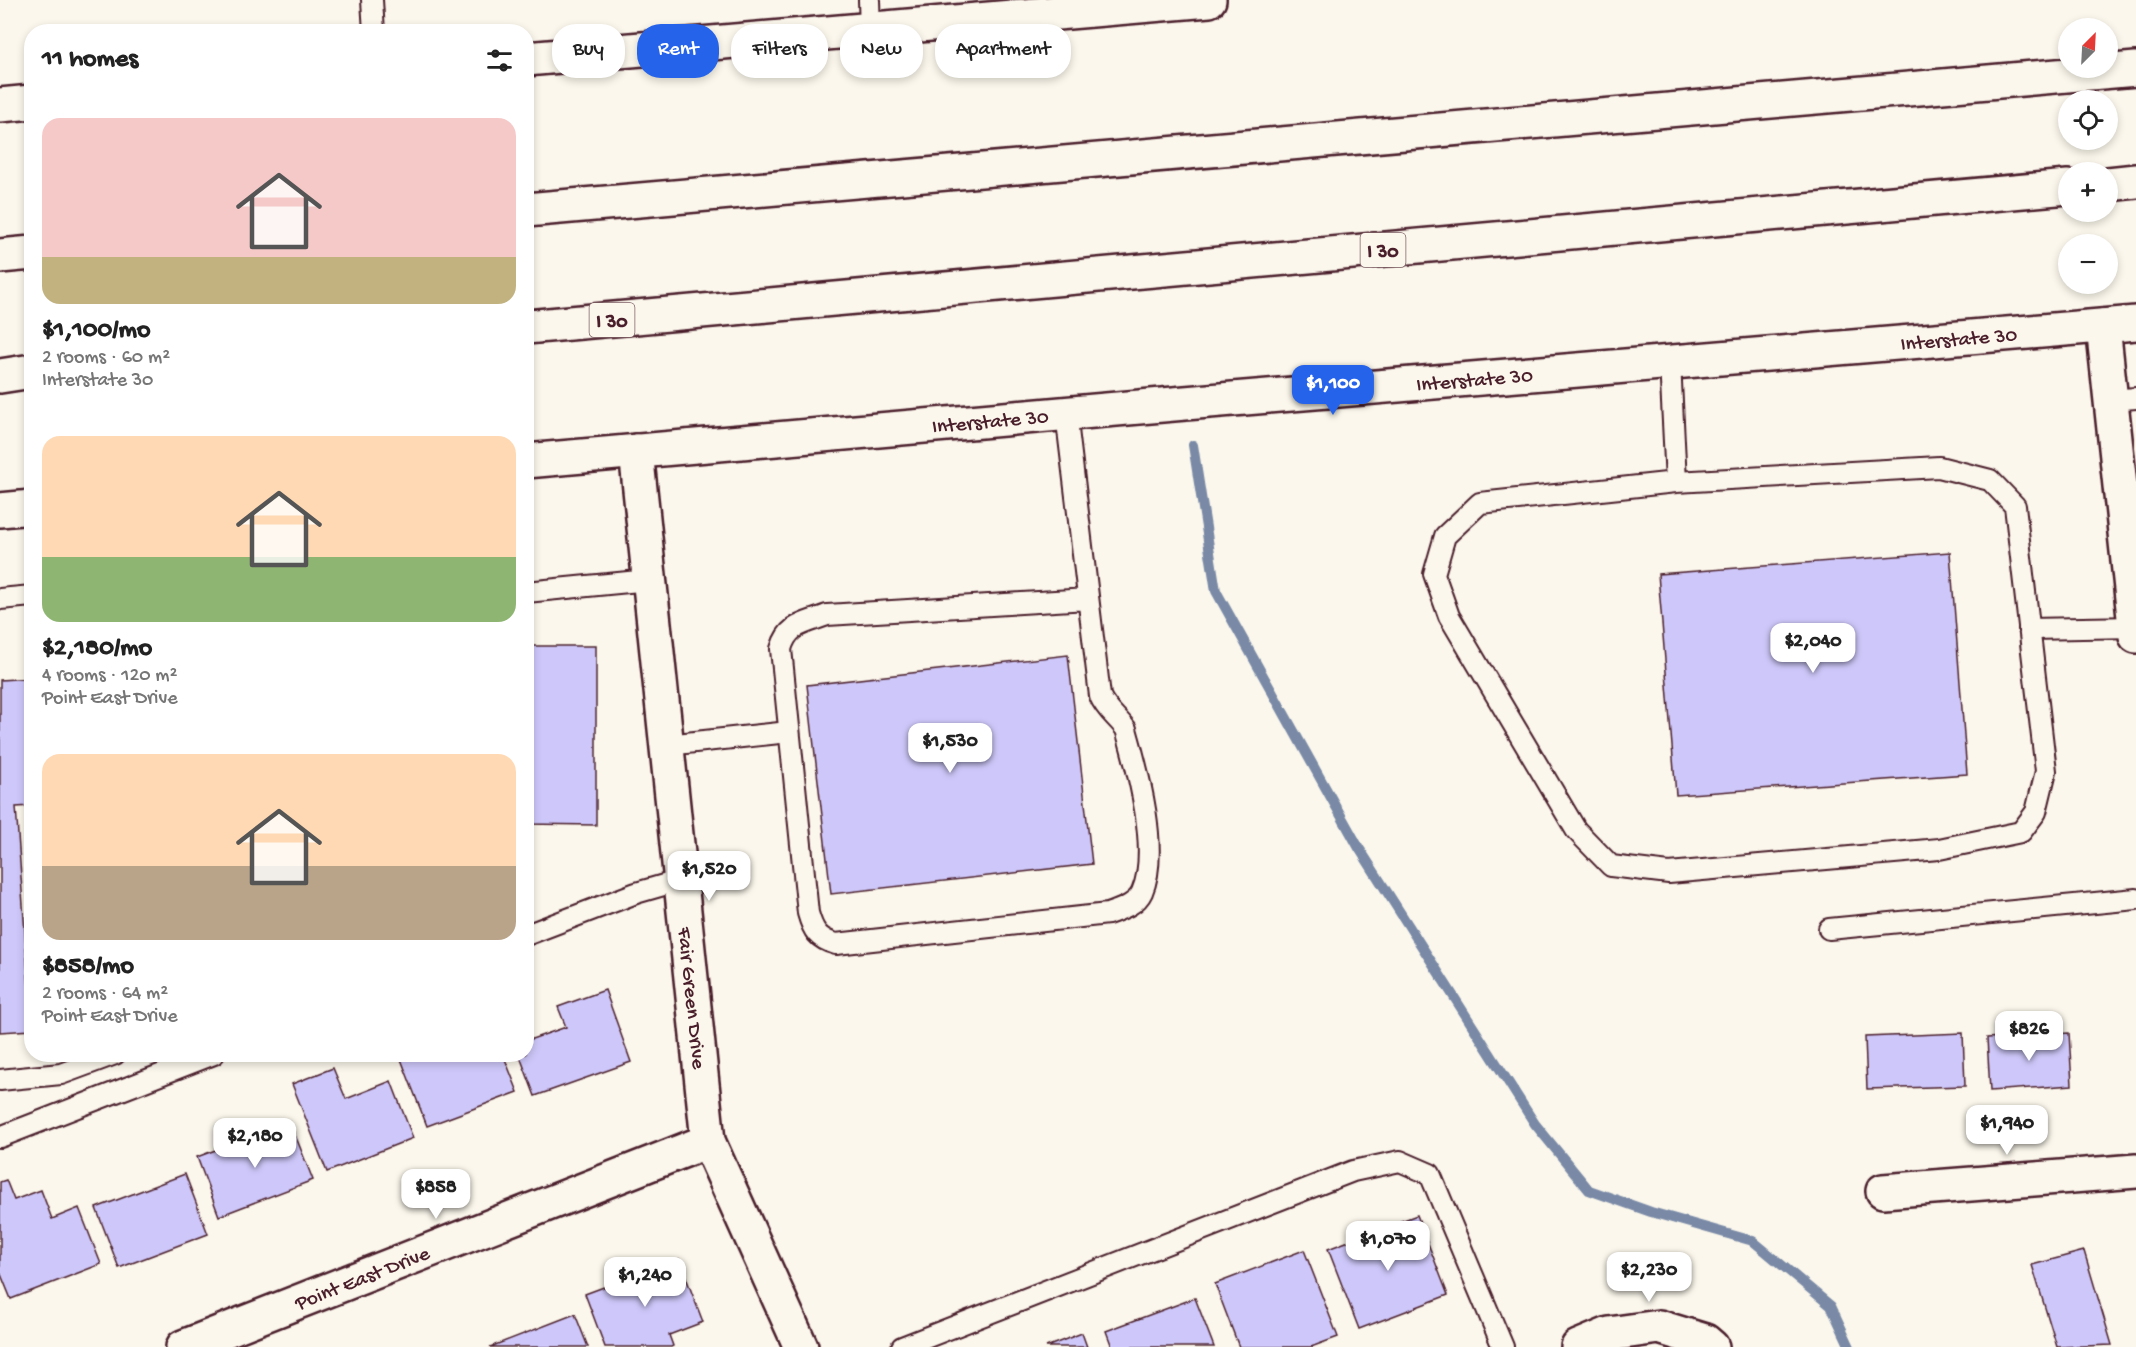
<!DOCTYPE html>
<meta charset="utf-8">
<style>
body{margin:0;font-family:"Gochi Hand",sans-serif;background:#f2f2f2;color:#222;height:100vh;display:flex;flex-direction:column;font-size:22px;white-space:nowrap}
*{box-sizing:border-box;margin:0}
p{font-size:20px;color:#767676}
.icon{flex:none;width:33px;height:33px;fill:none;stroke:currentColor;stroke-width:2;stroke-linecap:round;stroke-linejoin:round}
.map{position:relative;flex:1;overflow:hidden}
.panel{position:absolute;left:24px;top:24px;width:510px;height:1038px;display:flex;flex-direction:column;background:#fff;border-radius:24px;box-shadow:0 3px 9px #0003}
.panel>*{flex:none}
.guide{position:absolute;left:552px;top:24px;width:570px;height:54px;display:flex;gap:12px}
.needle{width:39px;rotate:24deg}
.buttons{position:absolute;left:2058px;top:18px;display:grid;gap:12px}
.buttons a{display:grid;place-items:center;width:60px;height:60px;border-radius:50%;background:#fff;box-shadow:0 3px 9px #0003;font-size:30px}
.price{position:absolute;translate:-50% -51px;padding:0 14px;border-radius:12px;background:#fff;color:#222;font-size:20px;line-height:39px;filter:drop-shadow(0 2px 3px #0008)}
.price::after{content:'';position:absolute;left:50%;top:36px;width:18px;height:14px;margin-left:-9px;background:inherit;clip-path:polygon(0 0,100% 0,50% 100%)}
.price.selected{background:#2563eb;color:#fff}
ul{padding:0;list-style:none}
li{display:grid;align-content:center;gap:12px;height:318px;padding:0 18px}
li span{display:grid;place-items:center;height:186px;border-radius:18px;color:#555}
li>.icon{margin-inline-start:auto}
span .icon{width:108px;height:108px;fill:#fffc;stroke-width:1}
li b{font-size:26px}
h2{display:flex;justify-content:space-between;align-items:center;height:72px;padding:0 18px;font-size:26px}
.tag{padding:0 21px;border-radius:24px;background:#fff;box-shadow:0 3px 9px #0003;font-size:21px;line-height:54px}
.tag.selected{background:#2563eb;color:#fff}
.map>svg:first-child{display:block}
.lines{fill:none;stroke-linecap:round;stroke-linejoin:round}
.stream{stroke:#7989a6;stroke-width:10}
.building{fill:#cec8fa;stroke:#4a1f2b;stroke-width:1.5}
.service-casing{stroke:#4a1f2b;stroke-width:24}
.minor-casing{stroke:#4a1f2b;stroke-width:38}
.tertiary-casing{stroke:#4a1f2b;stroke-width:38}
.secondary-casing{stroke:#4a1f2b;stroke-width:38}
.motorway-casing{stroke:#4a1f2b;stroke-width:38}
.service{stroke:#fbf7ec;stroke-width:20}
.minor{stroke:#fbf7ec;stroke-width:33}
.tertiary{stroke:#fbf7ec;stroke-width:33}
.secondary{stroke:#fbf7ec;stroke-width:33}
.motorway{stroke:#fbf7ec;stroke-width:33}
.labels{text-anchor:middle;stroke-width:5;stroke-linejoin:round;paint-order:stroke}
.shield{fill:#fbf7ec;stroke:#7f6065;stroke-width:1.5}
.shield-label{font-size:20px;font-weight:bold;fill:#4a1f2b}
.street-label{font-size:21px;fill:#4a1f2b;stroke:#fbf7ec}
</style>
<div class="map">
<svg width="2136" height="1347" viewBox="0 0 2136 1347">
<rect width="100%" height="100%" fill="#fbf7ec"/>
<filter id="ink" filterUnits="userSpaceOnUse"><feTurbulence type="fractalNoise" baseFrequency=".0167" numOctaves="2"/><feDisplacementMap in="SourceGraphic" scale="12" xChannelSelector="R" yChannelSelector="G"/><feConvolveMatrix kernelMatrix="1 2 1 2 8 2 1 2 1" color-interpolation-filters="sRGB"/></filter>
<g filter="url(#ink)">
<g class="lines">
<polyline class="stream" points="1193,445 1216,591 1359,848 1535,1124 1589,1190 1651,1212 1753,1241 1831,1306 1850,1347"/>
</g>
<g class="building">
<polygon points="1950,552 1967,774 1676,795 1658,574"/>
<polygon points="526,646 596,646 596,825 526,824"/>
<polygon points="1068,655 1092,864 831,894 807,685"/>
<polygon points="32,678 32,806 16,807 32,1030 0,1032 0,680"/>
<polygon points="605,990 631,1062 535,1096 519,1054 526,1054 526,1041 566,1027 558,1007"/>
<polygon points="1963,1033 1965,1086 1867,1089 1865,1037"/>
<polygon points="2069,1033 2072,1085 1990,1091 1987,1038"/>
<polygon points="399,1054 503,1054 518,1092 427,1126"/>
<polygon points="333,1068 346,1099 391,1081 413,1138 327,1172 292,1084"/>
<polygon points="290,1122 313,1180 219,1216 197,1157"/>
<polygon points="185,1174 208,1234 119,1268 96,1208"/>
<polygon points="6,1180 14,1200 41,1190 52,1219 79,1208 101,1264 11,1299 0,1272 0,1182"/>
<polygon points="1417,1215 1448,1295 1359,1329 1328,1249"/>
<polygon points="1304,1250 1338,1337 1311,1347 1239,1347 1215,1284"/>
<polygon points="2084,1251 2112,1345 2057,1347 2032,1265"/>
<polygon points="679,1259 703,1322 669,1335 673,1346 671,1347 605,1347 585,1294"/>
<polygon points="1195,1298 1214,1347 1112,1347 1106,1331"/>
<polygon points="575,1314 588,1347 490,1347"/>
<polygon points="1082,1333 1087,1347 1046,1347"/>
</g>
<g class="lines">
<g class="service-casing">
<g id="service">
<polyline points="372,0 374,32"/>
<polyline points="869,0 870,30"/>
<polyline points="1670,362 1676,482 1939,467 1990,480 2015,506 2046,771 2036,812 2021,832 1939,849 1669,873 1611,866 1576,830 1449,616 1434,574 1445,536 1480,503 1676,482"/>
<polyline points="2110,400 2136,398"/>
<path d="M1066,413l34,283c6,14 17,21 26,33 12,42 34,122 16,163 -6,13 -21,17 -34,22l-272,30c-18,-5 -23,-13 -28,-31l-27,-264c7,-25 23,-25 46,-34l261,-16"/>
<polyline points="526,592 649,580"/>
<polyline points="0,599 32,596"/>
<polyline points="2029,629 2136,627"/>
<polyline points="667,745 789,732"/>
<polyline points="1829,929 2136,899"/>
<polyline points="526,935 636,893 681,880"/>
<polyline points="0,1080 61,1074 115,1054"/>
<polyline points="0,1137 214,1054"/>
<polyline points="902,1347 1353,1171 1400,1161 1430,1174 1503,1347"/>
</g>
</g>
<g class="minor-casing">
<g id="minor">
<path id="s1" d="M636,451l72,690 93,206"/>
<polyline points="1883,1191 2136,1171"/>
<path id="s2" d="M183,1347l525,-206"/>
<polyline points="1578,1347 1609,1334 1659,1327 1705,1341 1712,1347"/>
</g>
</g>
<g class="tertiary-casing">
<polyline id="tertiary" points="2103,326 2136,636"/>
</g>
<g class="secondary-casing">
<g id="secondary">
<polyline points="526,59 1209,0"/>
<polyline points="0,105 32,102"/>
<path id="s3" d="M526,461l659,-58 951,-80"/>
<polyline points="0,510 32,507"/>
</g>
</g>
<g class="motorway-casing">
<g id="motorway">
<polyline points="2108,184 2136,181"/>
<polyline points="526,210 2136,69"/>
<polyline points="0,256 32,253"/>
<polyline points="526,327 2068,187"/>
<polyline points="0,376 32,371"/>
</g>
</g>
<use href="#service" class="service"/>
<use href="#minor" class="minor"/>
<use href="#tertiary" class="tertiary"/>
<use href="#secondary" class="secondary"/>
<use href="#motorway" class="motorway"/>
</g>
</g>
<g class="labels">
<g class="shield">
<rect x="1360.5" y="233" width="45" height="34" rx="4.5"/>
<rect x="589.5" y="303" width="45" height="34" rx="4.5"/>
</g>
<g class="shield-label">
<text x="1383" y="257">I 30</text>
<text x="612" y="327">I 30</text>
</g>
<g class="street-label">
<text dy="7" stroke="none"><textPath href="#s3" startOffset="1438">Interstate 30</textPath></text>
<text dy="7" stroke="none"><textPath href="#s3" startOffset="952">Interstate 30</textPath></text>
<text dy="7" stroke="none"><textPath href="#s3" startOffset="466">Interstate 30</textPath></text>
<text dy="7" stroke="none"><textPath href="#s1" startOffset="550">Fair Green Drive</textPath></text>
<text dy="7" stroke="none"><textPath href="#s2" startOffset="192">Point East Drive</textPath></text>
</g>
</g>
</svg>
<div class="buttons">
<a><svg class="needle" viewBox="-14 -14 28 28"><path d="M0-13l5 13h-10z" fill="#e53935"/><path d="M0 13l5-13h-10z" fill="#767676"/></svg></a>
<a><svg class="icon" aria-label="locate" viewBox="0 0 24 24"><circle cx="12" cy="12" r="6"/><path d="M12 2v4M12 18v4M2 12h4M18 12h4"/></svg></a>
<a>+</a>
<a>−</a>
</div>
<b class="price selected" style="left:1333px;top:416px">$1,100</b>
<b class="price" style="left:1813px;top:674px">$2,040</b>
<b class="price" style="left:950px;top:774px">$1,530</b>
<b class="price" style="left:709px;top:902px">$1,520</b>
<b class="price" style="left:2029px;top:1062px">$826</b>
<b class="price" style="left:2007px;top:1156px">$1,940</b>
<b class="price" style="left:255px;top:1169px">$2,180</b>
<b class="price" style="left:436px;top:1220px">$858</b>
<b class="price" style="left:1388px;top:1272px">$1,070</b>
<b class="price" style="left:1649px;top:1303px">$2,230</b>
<b class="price" style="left:645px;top:1308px">$1,240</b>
<div class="guide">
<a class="tag">Buy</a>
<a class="tag selected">Rent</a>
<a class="tag">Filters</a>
<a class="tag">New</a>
<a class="tag">Apartment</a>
</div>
<section class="panel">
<h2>11 homes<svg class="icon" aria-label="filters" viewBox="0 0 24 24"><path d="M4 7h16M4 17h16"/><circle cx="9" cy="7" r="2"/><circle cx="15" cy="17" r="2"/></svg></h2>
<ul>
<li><span style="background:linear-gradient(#f6c9c9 75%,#c2b280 0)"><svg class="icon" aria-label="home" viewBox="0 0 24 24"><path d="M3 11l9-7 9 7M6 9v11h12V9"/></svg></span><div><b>$1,100/mo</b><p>2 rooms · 60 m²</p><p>Interstate 30</p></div></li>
<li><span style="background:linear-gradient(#ffd9b3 65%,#8fb573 0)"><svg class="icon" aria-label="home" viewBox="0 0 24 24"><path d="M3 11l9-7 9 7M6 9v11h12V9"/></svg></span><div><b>$2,180/mo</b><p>4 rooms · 120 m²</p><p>Point East Drive</p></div></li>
<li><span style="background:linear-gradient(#ffd9b3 60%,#b9a48a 0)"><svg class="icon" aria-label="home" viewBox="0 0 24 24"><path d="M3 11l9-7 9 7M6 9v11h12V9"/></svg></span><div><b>$858/mo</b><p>2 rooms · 64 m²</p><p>Point East Drive</p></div></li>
</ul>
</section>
</div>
